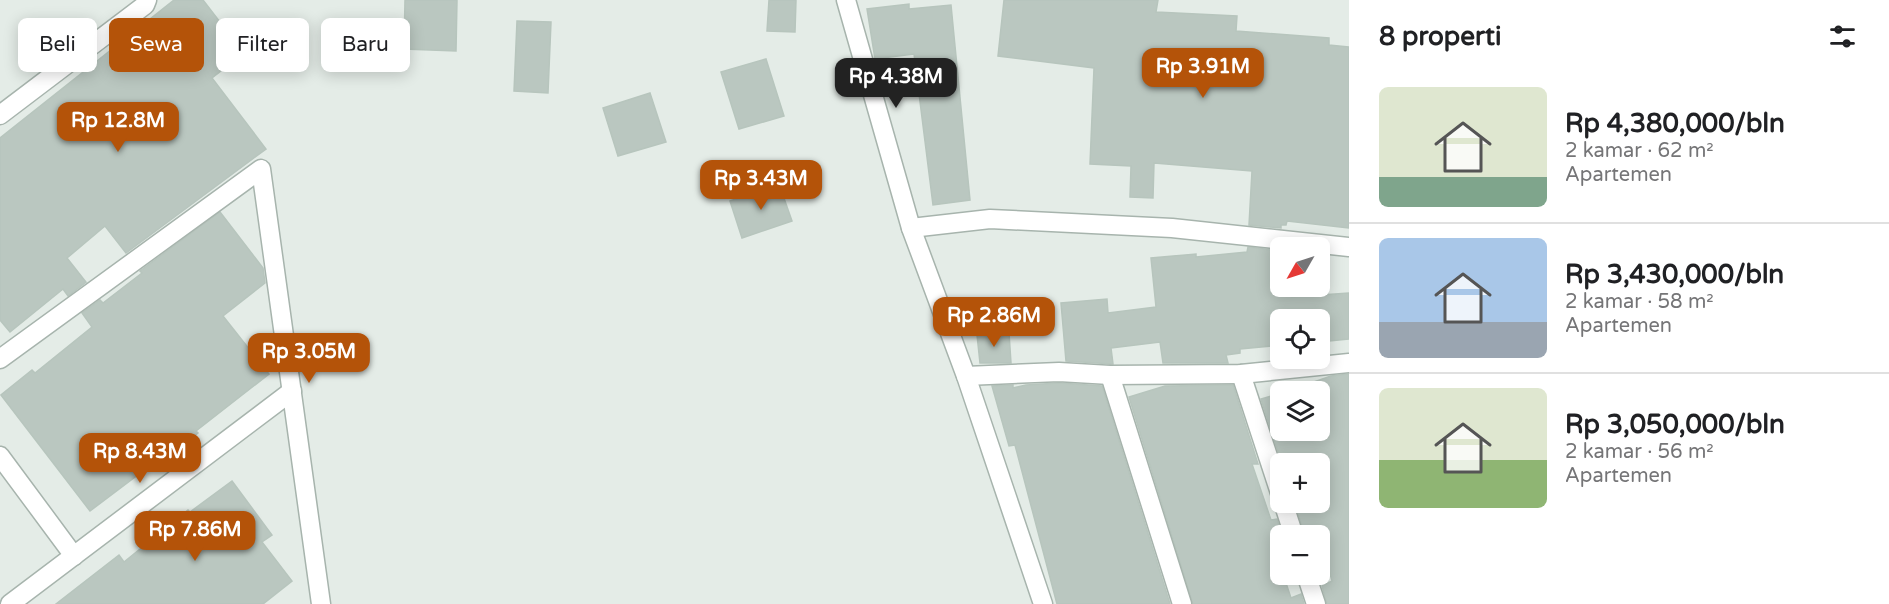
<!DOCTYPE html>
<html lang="id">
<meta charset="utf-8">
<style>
body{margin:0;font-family:"Varela Round",sans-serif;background:#f2f2f2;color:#202124;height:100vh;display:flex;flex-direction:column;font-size:22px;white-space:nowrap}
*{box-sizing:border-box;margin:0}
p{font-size:20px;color:#757577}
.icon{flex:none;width:33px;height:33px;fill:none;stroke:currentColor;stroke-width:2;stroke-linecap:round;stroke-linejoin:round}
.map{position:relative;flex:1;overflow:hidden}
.side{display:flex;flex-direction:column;background:#fff;width:540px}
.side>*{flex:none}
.banner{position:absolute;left:18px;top:18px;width:570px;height:54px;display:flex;gap:12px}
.needle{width:39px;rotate:231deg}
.fabs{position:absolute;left:1270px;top:237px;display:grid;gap:12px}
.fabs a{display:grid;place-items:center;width:60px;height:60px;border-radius:9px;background:#fff;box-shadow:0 3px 15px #0003;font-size:30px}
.price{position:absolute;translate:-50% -51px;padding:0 14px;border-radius:12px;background:#b45309;color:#fff;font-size:20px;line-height:39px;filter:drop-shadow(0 2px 3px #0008)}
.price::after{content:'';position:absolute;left:50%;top:36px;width:18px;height:14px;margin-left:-9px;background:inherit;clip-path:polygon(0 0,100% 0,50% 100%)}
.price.on{background:#222;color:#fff}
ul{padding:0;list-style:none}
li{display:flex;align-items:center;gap:18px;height:150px;padding:0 30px}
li+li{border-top:2px solid #e0e0e0}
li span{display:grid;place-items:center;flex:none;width:168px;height:120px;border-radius:9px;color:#555}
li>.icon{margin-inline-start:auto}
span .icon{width:72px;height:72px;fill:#fffc;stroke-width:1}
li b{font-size:26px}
h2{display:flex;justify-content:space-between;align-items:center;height:72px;padding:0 30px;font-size:26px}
.tag{padding:0 21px;border-radius:9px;background:#fff;box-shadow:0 3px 15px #0003;font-size:21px;line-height:54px}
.tag.on{background:#b45309;color:#fff}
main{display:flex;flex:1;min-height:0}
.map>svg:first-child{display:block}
.building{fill:#bac7c0;stroke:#b7c5bd;stroke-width:1.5}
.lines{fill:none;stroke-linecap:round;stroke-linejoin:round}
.minor-casing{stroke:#a7b4ad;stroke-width:21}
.minor{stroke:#fff;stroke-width:18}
</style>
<main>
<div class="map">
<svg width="1349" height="604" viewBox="0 0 1349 604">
<rect width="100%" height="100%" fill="#e4ece7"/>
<g class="building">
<polygon points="174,0 203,0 244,53 212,78 266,149 126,253 105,226 67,258 86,282 68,296 63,289 10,332 0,320 0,138"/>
<polygon points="405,0 457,0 456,51 404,49"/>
<polygon points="769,0 796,0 795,32 767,31"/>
<polygon points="1004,0 1158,0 1156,12 1237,16 1236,31 1329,38 1329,45 1349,47 1349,228 1287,221 1286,225 1281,225 1281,228 1249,225 1252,171 1154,163 1153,198 1130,197 1131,166 1090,164 1094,68 998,56"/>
<polygon points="909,4 909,9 951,5 970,200 933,205 914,54 875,59 867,9"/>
<polygon points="517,21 551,22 548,93 514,91"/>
<polygon points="766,59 784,116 739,129 721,72"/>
<polygon points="650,93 666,142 618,156 603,108"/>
<polygon points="779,184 792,221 742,238 730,201"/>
<polygon points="220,212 263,268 265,283 223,316 269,374 196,431 198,433 165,459 163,456 90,511 1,395 32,370 35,373 92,327 82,313 100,300 103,303 142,273 140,271"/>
<polygon points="1248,247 1281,251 1281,286 1291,286 1292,297 1349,293 1349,339 1320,342 1320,320 1281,320 1281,345 1240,349 1240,353 1226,355 1228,363 1163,363 1160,342 1111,348 1113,364 1066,361 1061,303 1107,299 1108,313 1156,307 1151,258 1196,254 1196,257 1247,252"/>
<polygon points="1009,333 1011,363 980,363 977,335"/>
<polygon points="1349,374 1349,604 1327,604 1322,586 1332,581 1320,536 1305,536 1298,513 1320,506 1320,464 1282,464 1261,399 1281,393 1281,430 1320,430 1320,392 1285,392 1331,376"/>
<polygon points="1059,383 1102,386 1170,604 1057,604 1015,445 1009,446 992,386 1013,385 1013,388 1026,385"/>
<polygon points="1233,385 1258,464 1252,464 1271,520 1277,519 1282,536 1281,548 1275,549 1281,568 1281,574 1283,574 1291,598 1301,594 1304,604 1193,604 1129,397 1165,386"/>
<polygon points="232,481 272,535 262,542 292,581 263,604 56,604 119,555 124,562 188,510 190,512"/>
</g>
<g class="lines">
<g class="minor-casing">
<g id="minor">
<polyline points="846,0 911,228 966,376 1043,604"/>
<polyline points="0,115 145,5 147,0"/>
<polyline points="911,228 990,219 1172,228 1349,247"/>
<polyline points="0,359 261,169 321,604"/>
<polyline points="1241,374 1281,496"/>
<polyline points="1110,375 1182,604"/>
<polyline points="966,376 1059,372 1110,375 1241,374 1349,363"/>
<polyline points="0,456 74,556"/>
<polyline points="1283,502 1294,536"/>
<polyline points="1306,574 1316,604"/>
<polyline points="10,604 292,391"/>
</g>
</g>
<use href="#minor" class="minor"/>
</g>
</svg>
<div class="fabs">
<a><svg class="needle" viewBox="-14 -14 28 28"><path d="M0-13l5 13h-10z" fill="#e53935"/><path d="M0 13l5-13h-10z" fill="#757577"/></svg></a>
<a><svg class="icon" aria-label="locate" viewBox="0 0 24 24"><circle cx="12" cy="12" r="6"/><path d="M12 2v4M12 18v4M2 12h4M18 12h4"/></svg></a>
<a><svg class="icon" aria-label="layers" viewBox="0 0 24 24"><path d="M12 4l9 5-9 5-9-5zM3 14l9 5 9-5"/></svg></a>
<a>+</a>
<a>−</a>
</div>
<b class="price" style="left:1203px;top:99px">Rp 3.91M</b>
<b class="price on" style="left:896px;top:109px">Rp 4.38M</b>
<b class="price" style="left:118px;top:153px">Rp 12.8M</b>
<b class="price" style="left:761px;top:211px">Rp 3.43M</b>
<b class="price" style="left:994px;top:348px">Rp 2.86M</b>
<b class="price" style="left:309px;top:384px">Rp 3.05M</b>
<b class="price" style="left:140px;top:484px">Rp 8.43M</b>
<b class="price" style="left:195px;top:562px">Rp 7.86M</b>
<div class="banner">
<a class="tag">Beli</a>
<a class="tag on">Sewa</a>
<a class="tag">Filter</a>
<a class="tag">Baru</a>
</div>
</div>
<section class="side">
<h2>8 properti<svg class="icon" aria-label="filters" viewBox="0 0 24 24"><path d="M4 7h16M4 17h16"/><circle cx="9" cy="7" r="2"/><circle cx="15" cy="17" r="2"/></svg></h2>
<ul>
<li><span style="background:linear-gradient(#dfe7d0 75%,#7fa58c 0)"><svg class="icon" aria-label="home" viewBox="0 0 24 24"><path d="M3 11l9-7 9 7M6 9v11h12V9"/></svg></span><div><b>Rp 4,380,000/bln</b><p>2 kamar · 62 m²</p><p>Apartemen</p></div></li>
<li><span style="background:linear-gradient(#a9c7e8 70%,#9aa5b1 0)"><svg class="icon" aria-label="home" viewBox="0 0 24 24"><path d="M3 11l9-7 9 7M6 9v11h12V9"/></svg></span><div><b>Rp 3,430,000/bln</b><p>2 kamar · 58 m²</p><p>Apartemen</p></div></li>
<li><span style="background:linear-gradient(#dfe7d0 60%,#8fb573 0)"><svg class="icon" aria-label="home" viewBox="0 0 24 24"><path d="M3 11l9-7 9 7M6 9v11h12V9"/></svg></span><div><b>Rp 3,050,000/bln</b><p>2 kamar · 56 m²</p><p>Apartemen</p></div></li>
</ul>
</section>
</main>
